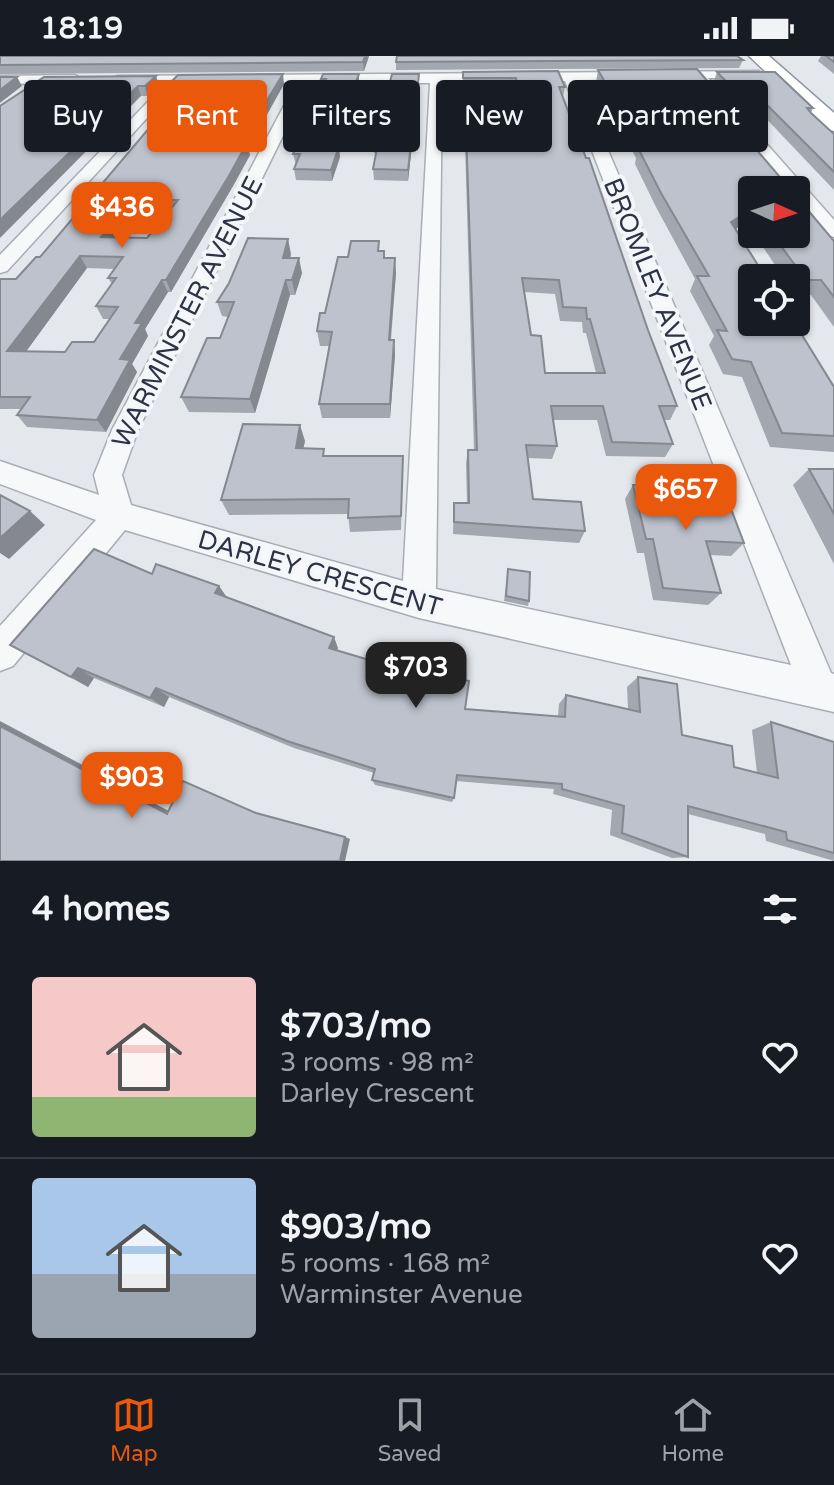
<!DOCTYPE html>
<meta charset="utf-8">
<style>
body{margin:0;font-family:"Varela Round",sans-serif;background:#242831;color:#f1f3f6;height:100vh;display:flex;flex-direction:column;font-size:30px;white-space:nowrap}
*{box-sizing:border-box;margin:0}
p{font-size:26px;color:#9ea1a6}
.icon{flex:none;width:44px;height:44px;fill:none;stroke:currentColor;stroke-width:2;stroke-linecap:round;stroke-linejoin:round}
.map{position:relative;height:805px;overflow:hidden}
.sheet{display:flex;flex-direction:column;background:#171b24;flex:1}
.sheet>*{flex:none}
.hud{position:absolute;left:24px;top:24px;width:786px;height:72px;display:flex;gap:16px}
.needle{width:52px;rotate:93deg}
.tools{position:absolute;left:738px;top:120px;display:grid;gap:16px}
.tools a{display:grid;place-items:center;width:72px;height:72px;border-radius:8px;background:#171b24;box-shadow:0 2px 6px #0004;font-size:40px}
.price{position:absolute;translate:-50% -68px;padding:0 18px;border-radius:16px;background:#ea580c;color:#fff;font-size:26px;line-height:52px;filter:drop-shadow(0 2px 4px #0008)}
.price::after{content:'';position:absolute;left:50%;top:48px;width:24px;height:18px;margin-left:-12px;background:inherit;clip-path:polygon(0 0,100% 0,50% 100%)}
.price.active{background:#222;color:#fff}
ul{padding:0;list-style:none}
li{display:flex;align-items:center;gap:24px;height:200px;padding:0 32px}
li+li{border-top:2px solid #363941}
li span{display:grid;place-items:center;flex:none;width:224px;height:160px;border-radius:8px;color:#555}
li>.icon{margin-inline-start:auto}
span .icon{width:96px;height:96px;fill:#fffc;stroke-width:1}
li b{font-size:34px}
h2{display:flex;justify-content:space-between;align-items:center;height:96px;padding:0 32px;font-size:34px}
.tag{padding:0 28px;border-radius:8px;background:#171b24;box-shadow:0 2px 6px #0004;font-size:28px;line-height:72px}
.tag.active{background:#ea580c;color:#fff}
.status{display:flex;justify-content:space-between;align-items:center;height:56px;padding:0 40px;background:#171b24;direction:ltr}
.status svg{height:22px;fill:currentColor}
.dock{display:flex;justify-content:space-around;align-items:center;height:112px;border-top:2px solid #363941;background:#171b24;font-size:22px;color:#9ea1a6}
.dock a{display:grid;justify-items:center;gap:4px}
.dock .active{color:#ea580c}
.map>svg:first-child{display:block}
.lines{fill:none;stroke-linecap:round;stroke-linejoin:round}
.minor-casing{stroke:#a9adb6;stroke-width:3}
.trunk-casing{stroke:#8c93a2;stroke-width:3}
.minor{fill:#f7f8fa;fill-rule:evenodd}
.trunk{fill:#fff;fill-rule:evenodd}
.wall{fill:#a3a7af;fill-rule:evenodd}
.shaded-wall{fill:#85888f}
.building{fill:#bec2cc;stroke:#85888f;stroke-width:2;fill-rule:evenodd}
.labels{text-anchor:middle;stroke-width:8;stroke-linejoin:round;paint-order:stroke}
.street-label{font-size:26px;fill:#2c3344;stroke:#f4f6f9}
</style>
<div class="status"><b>18:19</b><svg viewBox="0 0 49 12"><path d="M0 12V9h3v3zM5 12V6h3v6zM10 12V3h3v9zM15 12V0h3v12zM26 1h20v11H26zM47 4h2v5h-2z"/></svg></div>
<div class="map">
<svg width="834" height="805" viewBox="0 0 834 805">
<rect width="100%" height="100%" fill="#e4e7ec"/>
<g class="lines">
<g class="minor-casing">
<g id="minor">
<path d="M759,15l2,3 -6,4h-47l126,142v17l-7,-2 -31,-37v-8h-7l-94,-111 -117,1 253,593 3,1v38l-415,-94 -294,-88 -112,136 -13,5v-45l96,-106 -96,-36v-23l99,34 -5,-20 18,-45 184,-347h-117l-172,188 -7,2v-18l166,-172h-45l-6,-4 2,-3zM565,25l226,584 -355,-76 6,-506zM309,27h121l-27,498 -272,-76 -9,-30 16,-45z"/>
<polygon points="0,20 75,19 81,23 75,27 0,28"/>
</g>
</g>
<g class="trunk-casing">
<polygon id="trunk" points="749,0 769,0 834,57 834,75 826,73"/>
</g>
<use href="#minor" class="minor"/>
<use href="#trunk" class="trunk"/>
</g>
<g class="wall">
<polygon points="0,0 369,0 364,15 0,18"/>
<polygon points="821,0 834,0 834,18 818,5"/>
<polygon points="743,4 739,12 396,14 396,6"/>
<polygon points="598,14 723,43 720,50 752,134 752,175 746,166 736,173 834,331 834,396 770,391 742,321 723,318 709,289 714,280 690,235 695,223 656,151 635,108 636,102 596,26"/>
<path d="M558,15l7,16 -2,10 85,233 29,76 -7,14h-6l9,24 -8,13 -59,-1 -9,-36h-44l4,26 -5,13 -24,-1 5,41 52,32 -6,12 -126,-9 1,-31h13l-1,-40 2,-13h6l-9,-307 1,-13h55l-7,-41h-51v-17zM524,236l31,2 5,27 22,1 1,11h3l10,40h-51l-14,-38z"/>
<polygon points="717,16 813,52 811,57 834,78 834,134 759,55 741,55 714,25"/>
<polygon points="44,21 159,29 148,40 141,40"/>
<polygon points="321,23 359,28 336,90 340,101 332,125 296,124 294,113 296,109 293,98 322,32"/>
<polygon points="419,27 408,125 374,124 373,113 376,97 374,97 374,86"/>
<path d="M284,28l-24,43 1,4 -13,17 2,7 -17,31 -62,106h-3l-23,37 3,7 -16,28 5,8 -31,60 -79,-5 -10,-12 4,-6h-21v-130h16l24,-22 136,-160h-5l-4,-11zM136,156h32l-21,26 -31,-1zM87,212l27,1 -6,9 4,6 -16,22 7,13h7l-16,23 -29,10 -39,-1z"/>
<polygon points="754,178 796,178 834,185 834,271 811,239 796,239 796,222 784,222"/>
<polygon points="379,195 384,195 385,202 396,217 391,284 394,284 395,299 390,362 322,362 319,348 329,290 320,290 317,275 348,201"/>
<polygon points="291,198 290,202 302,217 295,239 290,239 255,357 189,356 181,341 220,282 228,261 222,260 217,246"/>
<polygon points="305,385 303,392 326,400 403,400 401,474 350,476 348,458 229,459 221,444"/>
<polygon points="809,413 834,413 834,508 793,429"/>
<polygon points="633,429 744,487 731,500 710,499 721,537 708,549 653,544 644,497 637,497 625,443"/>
<polygon points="508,513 529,545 528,550 504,545"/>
<polygon points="152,518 219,530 227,542 338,592 337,595 465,653 558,660 559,648 566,639 628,653 627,631 638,621 682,679 734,711 757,717 752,674 771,666 834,686 834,805 766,785 765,778 688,758 688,801 672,802 610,779 612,754 553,738 554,733 456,725 454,742 452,746 375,729 372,724 374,717 294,692 169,641 164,651 94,622 88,631 10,589"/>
</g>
<g class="shaded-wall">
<polygon points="365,0 369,0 364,15 363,6"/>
<polygon points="283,18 284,28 260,71 261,75 248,92 250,99 233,130 171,236 166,224 241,87"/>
<polygon points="359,18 359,28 332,101 331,90"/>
<polygon points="419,18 419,27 408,125 408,114"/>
<polygon points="156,20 159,29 148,40 145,30"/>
<polygon points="17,21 22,30 0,47 0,34"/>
<polygon points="138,30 141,40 0,182 0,164"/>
<polygon points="339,90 340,101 332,125 331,114"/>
<polygon points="131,144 136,156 107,193 101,181"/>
<polygon points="752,153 746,166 724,180 731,166"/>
<polygon points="288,183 291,198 286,216 283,202"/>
<polygon points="80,200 87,212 17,308 7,295"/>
<polygon points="299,202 302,217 295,239 292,224"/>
<polygon points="395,202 396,217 389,299 389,284"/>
<polygon points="162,224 168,236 145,273 148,280 132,308 137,316 106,376 97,364 135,267"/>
<polygon points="286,224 290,239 255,357 250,343"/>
<polygon points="394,284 395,299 390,362 390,348"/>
<polygon points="300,369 305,385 300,408 296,392"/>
<polygon points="30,455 45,469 9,503 0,497 0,482"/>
<polygon points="219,530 228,543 215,537"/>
<polygon points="334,581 338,592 333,603 329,592"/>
<polygon points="78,612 94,622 88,631 71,621"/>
<polygon points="156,632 169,641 164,651 150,642"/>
<polygon points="0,665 182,762 167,758 0,670"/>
<polygon points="345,781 350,783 345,805 340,805"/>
</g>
<g class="building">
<polygon points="0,0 365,0 363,6 0,9"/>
<polygon points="397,0 737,0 743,4 396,6"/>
<polygon points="826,0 834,0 834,6"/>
<polygon points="697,13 723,43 715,43 726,58 791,134 752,134 752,153 731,166 766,222 752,222 752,266 794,266 834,331 834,380 782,377 751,306 732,303 717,274 727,275 697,220 709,220 661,137 639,94 644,94 598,14"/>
<path d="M558,15l7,16h-6l27,71h3l59,172 29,76h-18l14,38 -61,-2 -9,-36h-52l6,40 -31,-1 7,54 48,3 4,29 -131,-9v-19h15l-1,-53h9l-11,-320h59l-9,-52h-53v-6zM522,222l37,2 4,27 23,1 1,11h3l15,54h-60l-4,-37 -10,-1z"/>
<polygon points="717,16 775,16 813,52 807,52 811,57 834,78 834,116 763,45 745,45"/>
<path d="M283,18l-28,46h3l-17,23h6l-17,31 -64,106h-4l-27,43h7l-22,36 10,1 -33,60 -80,-5 13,-18h-30v-118h16l20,-22h4l144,-170 -17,-1 11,-11zM131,144h47l-31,38 -46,-1zM80,200l43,1 -15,21h8l-20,28 22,1 -24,35h-22l-7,10 -58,-1z"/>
<polygon points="323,18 359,18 331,90 339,90 331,114 294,113 300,98 293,98 326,23 321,23"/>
<polygon points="392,18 419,18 408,114 373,113 378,87 374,86"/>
<polygon points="156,20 145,30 138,30 0,164 0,50 44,21"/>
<polygon points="0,21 17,21 0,34"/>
<polygon points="796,140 834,185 834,241 821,224 806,224 772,178 796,178"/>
<polygon points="248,182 288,183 283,202 299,202 292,224 286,224 250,343 181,341 207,282 220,282 234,246 217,246 229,227"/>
<polygon points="351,185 379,185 378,195 384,195 384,202 395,202 389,284 394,284 390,348 319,348 332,276 317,275 320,257 325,257 338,201 348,201"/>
<polygon points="243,368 300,369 296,392 324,393 323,400 403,400 401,460 348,462 349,443 221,444"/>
<polygon points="809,413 834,413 834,458"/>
<polygon points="633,429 723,432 744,487 706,485 721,537 663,532 653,483 646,483"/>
<polygon points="0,439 30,455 0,482"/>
<polygon points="94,493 152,518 156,508 219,530 215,537 334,581 329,592 396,612 396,610 469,625 465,653 565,661 566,639 640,656 638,621 677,628 682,679 732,690 734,711 778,722 771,666 834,686 834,797 787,784 786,776 688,750 688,801 622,777 624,750 562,733 562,728 457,719 454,742 372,724 375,713 287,685 156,632 150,642 78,612 71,621 10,589"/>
<polygon points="508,513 530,516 529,545 506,540"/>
<polygon points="0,670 167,758 183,725 256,757 345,781 340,805 0,805"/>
</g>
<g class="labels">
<g class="street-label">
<text transform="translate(658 238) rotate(68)" y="9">BROMLEY AVENUE</text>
<text transform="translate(187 256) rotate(-63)" y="9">WARMINSTER AVENUE</text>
<text transform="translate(320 517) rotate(16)" y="9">DARLEY CRESCENT</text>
</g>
</g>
</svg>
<div class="tools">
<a><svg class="needle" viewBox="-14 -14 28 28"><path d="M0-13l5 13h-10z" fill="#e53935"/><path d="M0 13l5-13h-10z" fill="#9ea1a6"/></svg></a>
<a><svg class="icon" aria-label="locate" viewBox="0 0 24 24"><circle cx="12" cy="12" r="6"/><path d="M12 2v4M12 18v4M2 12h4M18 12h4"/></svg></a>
</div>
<b class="price" style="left:122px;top:194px">$436</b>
<b class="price" style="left:686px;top:476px">$657</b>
<b class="price active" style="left:416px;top:654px">$703</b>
<b class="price" style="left:132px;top:764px">$903</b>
<div class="hud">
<a class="tag">Buy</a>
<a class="tag active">Rent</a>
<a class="tag">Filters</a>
<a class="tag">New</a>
<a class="tag">Apartment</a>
</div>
</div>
<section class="sheet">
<h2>4 homes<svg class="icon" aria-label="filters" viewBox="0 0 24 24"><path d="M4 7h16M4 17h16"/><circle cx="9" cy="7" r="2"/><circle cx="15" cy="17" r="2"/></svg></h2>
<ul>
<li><span style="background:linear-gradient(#f6c9c9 75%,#8fb573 0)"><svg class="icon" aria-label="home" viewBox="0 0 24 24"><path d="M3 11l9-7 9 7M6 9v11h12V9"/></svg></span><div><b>$703/mo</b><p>3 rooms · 98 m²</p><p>Darley Crescent</p></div><svg class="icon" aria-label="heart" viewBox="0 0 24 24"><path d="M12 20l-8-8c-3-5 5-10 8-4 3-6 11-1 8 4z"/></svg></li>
<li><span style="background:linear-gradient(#a9c7e8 60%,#9aa5b1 0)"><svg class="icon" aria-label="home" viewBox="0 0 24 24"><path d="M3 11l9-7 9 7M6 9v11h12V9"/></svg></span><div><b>$903/mo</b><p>5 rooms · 168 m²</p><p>Warminster Avenue</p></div><svg class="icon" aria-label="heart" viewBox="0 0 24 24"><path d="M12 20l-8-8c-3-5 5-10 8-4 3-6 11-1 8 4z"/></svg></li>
</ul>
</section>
<nav class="dock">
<a class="active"><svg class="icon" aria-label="map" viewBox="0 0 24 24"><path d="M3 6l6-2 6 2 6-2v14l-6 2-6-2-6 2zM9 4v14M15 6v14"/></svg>Map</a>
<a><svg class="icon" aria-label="saved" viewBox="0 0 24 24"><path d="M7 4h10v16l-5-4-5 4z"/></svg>Saved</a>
<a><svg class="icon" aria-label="home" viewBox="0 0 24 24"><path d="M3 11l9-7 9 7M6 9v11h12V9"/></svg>Home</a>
</nav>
